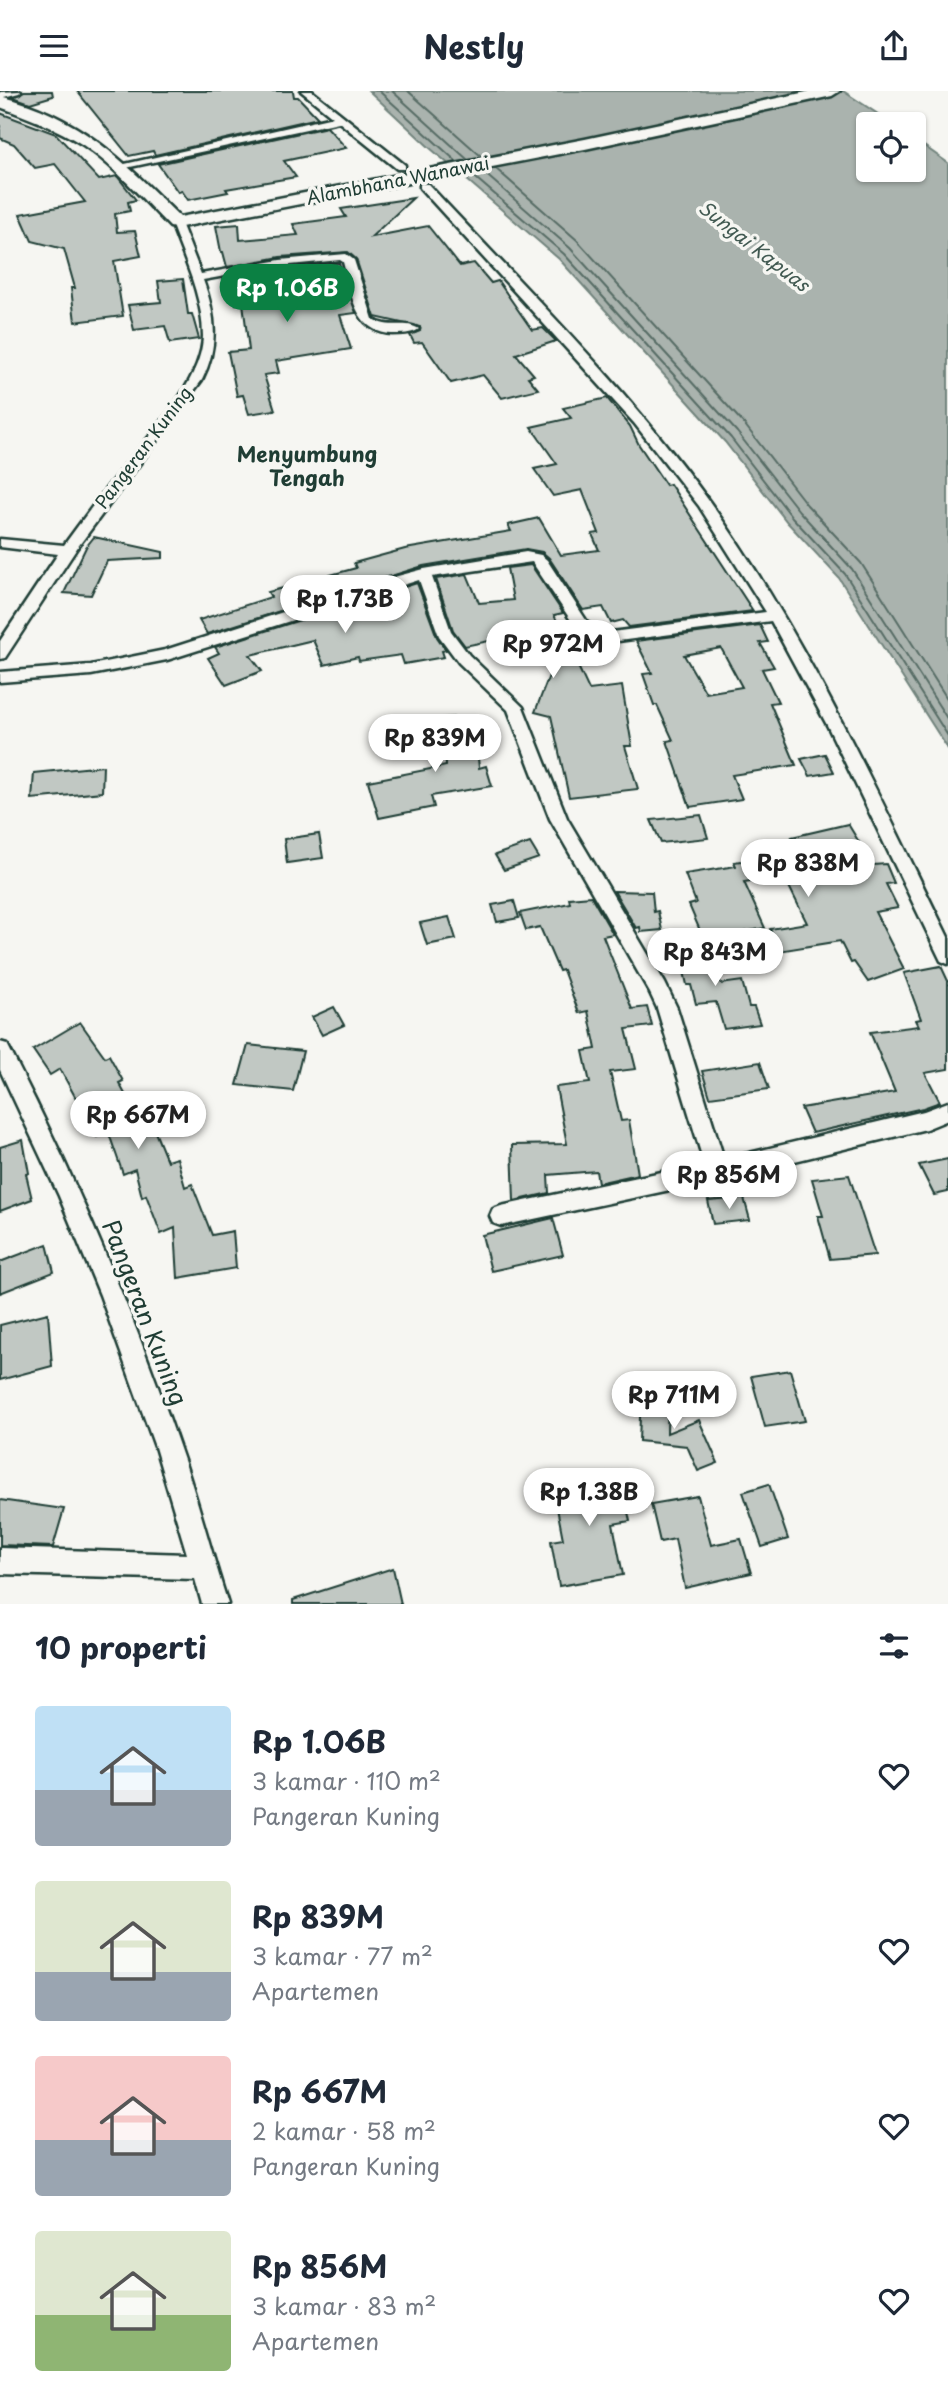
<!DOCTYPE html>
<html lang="id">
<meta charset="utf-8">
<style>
body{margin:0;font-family:"Playpen Sans",sans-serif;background:#f2f2f3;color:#1f2937;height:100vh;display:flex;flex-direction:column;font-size:26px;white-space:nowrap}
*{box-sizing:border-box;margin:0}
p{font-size:23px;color:#747a83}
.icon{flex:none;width:38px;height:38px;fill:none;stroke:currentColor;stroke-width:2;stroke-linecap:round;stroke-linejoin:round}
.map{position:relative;height:1513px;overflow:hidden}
.details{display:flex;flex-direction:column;background:#fff;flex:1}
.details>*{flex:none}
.buttons{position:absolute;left:856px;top:21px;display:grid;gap:14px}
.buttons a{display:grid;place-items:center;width:70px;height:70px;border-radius:7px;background:#fff;box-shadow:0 2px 5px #0004;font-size:35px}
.price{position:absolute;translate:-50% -60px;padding:0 16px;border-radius:24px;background:#fff;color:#222;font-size:23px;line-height:46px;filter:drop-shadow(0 2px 4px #0008)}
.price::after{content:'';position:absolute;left:50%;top:42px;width:21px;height:16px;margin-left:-10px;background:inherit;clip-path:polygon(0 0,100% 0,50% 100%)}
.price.current{background:#0b8043;color:#fff}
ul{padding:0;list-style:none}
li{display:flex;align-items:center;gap:21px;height:175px;padding:0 35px}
li span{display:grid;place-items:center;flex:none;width:196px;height:140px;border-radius:7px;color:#555}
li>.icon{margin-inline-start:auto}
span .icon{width:84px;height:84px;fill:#fffc;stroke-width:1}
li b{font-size:30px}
h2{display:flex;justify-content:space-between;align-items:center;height:84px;padding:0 35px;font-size:30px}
header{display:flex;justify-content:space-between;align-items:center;height:91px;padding:0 35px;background:#fff;font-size:32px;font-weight:700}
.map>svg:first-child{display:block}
.water{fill:#aab3ae;stroke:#72847d;stroke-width:2}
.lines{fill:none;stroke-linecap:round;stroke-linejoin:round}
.shore{stroke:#576c65;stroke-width:2}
.building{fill:#c1c8c3;stroke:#1f3d34;stroke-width:2;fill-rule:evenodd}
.street-casing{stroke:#1f3d34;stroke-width:5}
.primary-casing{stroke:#1f3d34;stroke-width:5}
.street{fill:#f6f6f2;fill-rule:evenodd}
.primary{fill:#f6f6f2;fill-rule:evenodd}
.labels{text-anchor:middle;stroke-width:7;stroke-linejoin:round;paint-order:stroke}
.far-street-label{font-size:18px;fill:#1f3d34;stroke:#f6f6f2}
.far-water-label{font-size:19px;font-style:italic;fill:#425a52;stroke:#f6f6f2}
.far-quarter-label{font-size:21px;font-weight:bold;fill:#1f3d34;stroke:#f6f6f2}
.near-street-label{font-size:24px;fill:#1f3d34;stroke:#f6f6f2}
</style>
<header><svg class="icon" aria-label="menu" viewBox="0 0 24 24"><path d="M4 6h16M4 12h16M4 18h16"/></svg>Nestly<svg class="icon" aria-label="share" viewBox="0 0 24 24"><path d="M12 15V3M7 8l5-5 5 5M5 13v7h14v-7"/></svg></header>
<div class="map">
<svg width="948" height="1513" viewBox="0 0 948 1513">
<rect width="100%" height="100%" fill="#f6f6f2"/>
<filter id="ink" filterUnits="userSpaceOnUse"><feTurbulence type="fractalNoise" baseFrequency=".0143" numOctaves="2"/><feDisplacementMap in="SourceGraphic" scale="14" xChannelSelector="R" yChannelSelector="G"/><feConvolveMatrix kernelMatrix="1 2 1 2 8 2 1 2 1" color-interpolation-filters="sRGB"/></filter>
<g filter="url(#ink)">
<polygon class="water" points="369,0 843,0 893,33 868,33 868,79 914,79 914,48 948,72 948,658 839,487 787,431 725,351 559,168 430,57"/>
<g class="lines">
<g class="shore">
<polyline points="379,0 457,71"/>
<polyline points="392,0 468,69"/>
<polyline points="408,0 482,66"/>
<polyline points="495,77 577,149 745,334 807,414 861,472 948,609"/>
<polyline points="482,80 570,157 737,341 799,420 852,478 948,629"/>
<polyline points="470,82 564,163 731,347 792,426 845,483 948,645"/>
</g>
</g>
<g class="building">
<polygon points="24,0 52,0 53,5 30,12 13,6"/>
<polygon points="77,0 293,0 294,6 298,6 318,27 155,64 153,60 129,65"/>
<polygon points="0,22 56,43 99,89 117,85 136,109 128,111 130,120 115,123 117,141 135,140 141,165 114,170 123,225 75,231 71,197 75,197 64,158 32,150 20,123 85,111 55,73 35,77 14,53 0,47"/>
<polygon points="327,36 346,57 284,70 296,86 226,98 228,101 188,109 182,100 178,101 158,73"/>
<polygon points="413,107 371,146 428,135 460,175 474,172 491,192 498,190 532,239 543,237 556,250 516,263 534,284 528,286 538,298 502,307 483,284 451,292 422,251 414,252 410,244 420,240 420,236 375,226 356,168 348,161 280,166 227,176 223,161 221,161 216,135 239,133 240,149 298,144 293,133 346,126 341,118"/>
<polygon points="339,172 356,222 340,224 351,258 276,270 279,282 264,284 275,319 249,323 243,304 237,305 228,261 249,259 243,212 236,213 233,186 280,178"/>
<polygon points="183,188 188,223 192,223 199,248 170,252 165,235 134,239 128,214 161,211 158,190"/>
<polygon points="607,307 630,335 639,354 666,394 670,393 753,520 629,536 623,529 611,532 603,516 583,519 549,467 542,461 526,458 423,475 207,543 199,529 271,506 268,501 356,477 354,472 405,458 511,440 508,434 539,427 561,464 599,459 592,443 599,442 582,399 553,405 534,378 557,373 531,336 571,327 563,317"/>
<polygon points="94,446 163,461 163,467 107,470 91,504 64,502 86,456"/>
<polygon points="531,474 563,522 554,524 589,599 622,595 632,655 625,655 638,698 569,706 551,625 535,621 550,582 532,541 465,555 453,539 436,488 467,483 479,512 513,509 507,477"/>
<polygon points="417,492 437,546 446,559 442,560 444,566 404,573 401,564 359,570 358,566 324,574 313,549 250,564 262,580 226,594 208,567 219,562 215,556"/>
<path d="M760,534l8,17 -8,1 14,24 -12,2 16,33 -8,1 26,62 -64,10 10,24 -52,8 -23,-66 6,-1 -16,-35h-3l-11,-31 9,-1 -16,-32zM721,557l21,39 -36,6 -22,-38z"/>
<polygon points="474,626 479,677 486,675 492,695 431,705 434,716 379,727 368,690 446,675 443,627"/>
<polygon points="825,663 834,681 810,685 801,668"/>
<polygon points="103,675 102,701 32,708 34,682"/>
<polygon points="701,724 708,747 661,752 651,729"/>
<polygon points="848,733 873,774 886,773 894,792 886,793 898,817 875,821 904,878 868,891 854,871 851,872 840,850 779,860 770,838 807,832 784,785 744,791 765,837 704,849 689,814 696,812 685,783 736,775 734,771 800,761 792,746"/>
<polygon points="319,743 323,767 287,772 284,748"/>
<polygon points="530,752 539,767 504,779 495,764"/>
<polygon points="614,800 652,801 654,821 658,820 662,839 641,841 640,836 636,837"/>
<polygon points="591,805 613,843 603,845 632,918 647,916 652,935 626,938 636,978 610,981 621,1030 629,1029 638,1083 598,1092 596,1080 548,1084 549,1102 514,1110 512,1054 567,1053 556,996 590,992 583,960 596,958 588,920 579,922 563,879 559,880 540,836 526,839 520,822 570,812 569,807"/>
<polygon points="514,810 519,827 497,831 492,814"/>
<polygon points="449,826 456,848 427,854 420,832"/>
<polygon points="707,854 721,893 742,890 749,916 754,916 760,933 724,938 716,911 696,913 691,894 687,894 683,876 678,876 672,858"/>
<polygon points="941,875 948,890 948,978 925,982 940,1011 923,1017 812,1042 801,1017 895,1001 870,941 919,935 916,929 921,928 904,882"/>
<polygon points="334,916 344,934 322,944 312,926"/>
<polygon points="80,931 105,966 109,964 123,990 119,992 145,1040 153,1036 167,1070 177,1067 185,1096 192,1093 212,1144 233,1140 236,1177 178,1187 175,1137 161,1143 146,1104 142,1106 135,1078 123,1083 108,1040 97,1046 60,978 50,984 33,959"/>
<polygon points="248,954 303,960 293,1000 237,994"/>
<polygon points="760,971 769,998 710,1006 702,980"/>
<polygon points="23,1049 29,1082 26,1083 32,1108 0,1120 0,1056"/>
<polygon points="948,1068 948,1101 934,1104 919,1074"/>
<polygon points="849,1084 875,1164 830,1168 818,1125 823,1125 812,1088"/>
<polygon points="744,1107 750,1129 713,1133 708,1110"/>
<polygon points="553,1127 563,1164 491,1180 482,1144"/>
<polygon points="47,1153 54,1181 0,1202 0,1171"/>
<polygon points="48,1222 52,1275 0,1289 0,1234"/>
<polygon points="790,1279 805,1330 765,1336 751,1285"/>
<polygon points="641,1303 668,1306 667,1342 699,1329 718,1372 698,1380 687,1355 639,1350"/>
<polygon points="619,1380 630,1430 613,1433 623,1484 559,1495 551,1450 563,1448 552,1391"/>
<polygon points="769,1393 788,1448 762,1456 743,1401"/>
<polygon points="698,1405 711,1454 741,1448 751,1482 685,1497 675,1448 660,1451 651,1413"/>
<polygon points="0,1409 64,1418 53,1456 0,1454"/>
<polygon points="393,1477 401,1513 293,1513 293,1509"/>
</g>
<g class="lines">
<g class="street-casing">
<g id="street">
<polygon points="21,0 19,2 0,7 0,1"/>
<polygon points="301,0 312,0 405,74 405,78 397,78 339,31 121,78 116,75 333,26"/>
<path d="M420,93h8c96,103 198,202 281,317 97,135 166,287 239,436v27l-7,-3 -114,-236 -56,-104 -168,22 -17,-5 -8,-7 -46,-69 -100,15 19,54 18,24 54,52 44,111 98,165 12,25 47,151 200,-48 24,-9v18l-22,9 -209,51 -216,46 -8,-3 -3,-7 3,-7 8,-3 203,-43 -47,-155 -7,-15 -100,-174 -42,-109 -49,-47 -20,-27 -20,-56 -252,80 -76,15 -91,7v-10l91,-7 74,-15 214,-69 45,-12 102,-17 15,3 6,5 41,63 16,10 162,-21 -67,-106 -65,-83 -214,-235z"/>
<path d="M172,130l9,2 20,51 79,-14 66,-6 8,6 19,59c15,11 33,1 46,10 -7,5 -18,5 -27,5 -38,-2 -41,-43 -49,-72l-3,-2 -60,6 -77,14c13,35 16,66 -1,100l-125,168 -72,110 -5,1v-18l58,-87 -58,-7v-8l64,6c17,-23 34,-47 52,-69 29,-36 86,-92 87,-140 0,-39 -19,-77 -32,-113z"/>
<path d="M0,951l7,2c70,136 130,277 179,422 15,46 27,92 42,138h-26l-7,-25 -195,-5v-26l187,6 -32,-107 -55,-152 -41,-99 -59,-126z"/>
</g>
</g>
<g class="primary-casing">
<path id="primary" d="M811,0h29l-8,5 -247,53 -409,79 -6,-1c-28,-28 -54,-60 -87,-82 -26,-17 -54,-27 -83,-38v-11c80,20 124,65 180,121l405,-78z"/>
</g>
<use href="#street" class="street"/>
<use href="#primary" class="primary"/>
</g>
</g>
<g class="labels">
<g class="far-street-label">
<text transform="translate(398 90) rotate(-11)" y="6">Alambhana Wanawai</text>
<text transform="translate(144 357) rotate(-53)" y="6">Pangeran Kuning</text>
</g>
<g class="far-water-label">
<text transform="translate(754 155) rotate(38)" y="7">Sungai Kapuas</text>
</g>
<g class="far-quarter-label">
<text x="307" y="371">Menyumbung<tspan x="307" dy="24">Tengah</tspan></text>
</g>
<g class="near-street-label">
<text transform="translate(144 1222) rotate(69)" y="8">Pangeran Kuning</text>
</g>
</g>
</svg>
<div class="buttons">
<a><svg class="icon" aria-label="locate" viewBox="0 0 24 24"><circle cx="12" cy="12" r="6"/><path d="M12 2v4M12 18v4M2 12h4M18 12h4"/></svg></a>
</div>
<b class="price current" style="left:287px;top:233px">Rp 1.06B</b>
<b class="price" style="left:345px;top:544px">Rp 1.73B</b>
<b class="price" style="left:553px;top:589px">Rp 972M</b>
<b class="price" style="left:435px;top:683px">Rp 839M</b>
<b class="price" style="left:808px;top:808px">Rp 838M</b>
<b class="price" style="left:715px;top:897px">Rp 843M</b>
<b class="price" style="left:138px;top:1060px">Rp 667M</b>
<b class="price" style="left:729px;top:1120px">Rp 856M</b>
<b class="price" style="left:674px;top:1340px">Rp 711M</b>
<b class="price" style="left:589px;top:1437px">Rp 1.38B</b>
</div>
<section class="details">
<h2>10 properti<svg class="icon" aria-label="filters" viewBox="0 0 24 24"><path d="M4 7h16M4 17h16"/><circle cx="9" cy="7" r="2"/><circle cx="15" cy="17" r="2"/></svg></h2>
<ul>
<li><span style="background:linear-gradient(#bfe0f5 60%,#9aa5b1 0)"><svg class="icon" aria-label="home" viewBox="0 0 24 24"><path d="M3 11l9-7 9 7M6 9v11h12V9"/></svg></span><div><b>Rp 1.06B</b><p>3 kamar · 110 m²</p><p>Pangeran Kuning</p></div><svg class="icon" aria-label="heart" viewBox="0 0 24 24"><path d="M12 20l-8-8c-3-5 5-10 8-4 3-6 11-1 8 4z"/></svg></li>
<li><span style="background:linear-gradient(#dfe7d0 65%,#9aa5b1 0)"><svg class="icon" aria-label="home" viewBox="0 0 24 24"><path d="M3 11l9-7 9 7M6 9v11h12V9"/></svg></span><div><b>Rp 839M</b><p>3 kamar · 77 m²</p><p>Apartemen</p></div><svg class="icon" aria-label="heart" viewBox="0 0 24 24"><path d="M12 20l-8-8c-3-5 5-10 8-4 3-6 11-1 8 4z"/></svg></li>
<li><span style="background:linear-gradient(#f6c9c9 60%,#9aa5b1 0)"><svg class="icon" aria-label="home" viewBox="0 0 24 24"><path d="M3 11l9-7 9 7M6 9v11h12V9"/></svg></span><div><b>Rp 667M</b><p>2 kamar · 58 m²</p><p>Pangeran Kuning</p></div><svg class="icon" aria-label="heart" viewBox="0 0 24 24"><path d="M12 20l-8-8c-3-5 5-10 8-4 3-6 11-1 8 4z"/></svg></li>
<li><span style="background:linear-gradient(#dfe7d0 60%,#8fb573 0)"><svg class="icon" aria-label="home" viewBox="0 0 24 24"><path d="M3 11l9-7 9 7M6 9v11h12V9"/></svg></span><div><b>Rp 856M</b><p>3 kamar · 83 m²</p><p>Apartemen</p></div><svg class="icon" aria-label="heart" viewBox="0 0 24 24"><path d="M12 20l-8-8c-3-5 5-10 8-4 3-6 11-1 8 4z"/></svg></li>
</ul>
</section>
